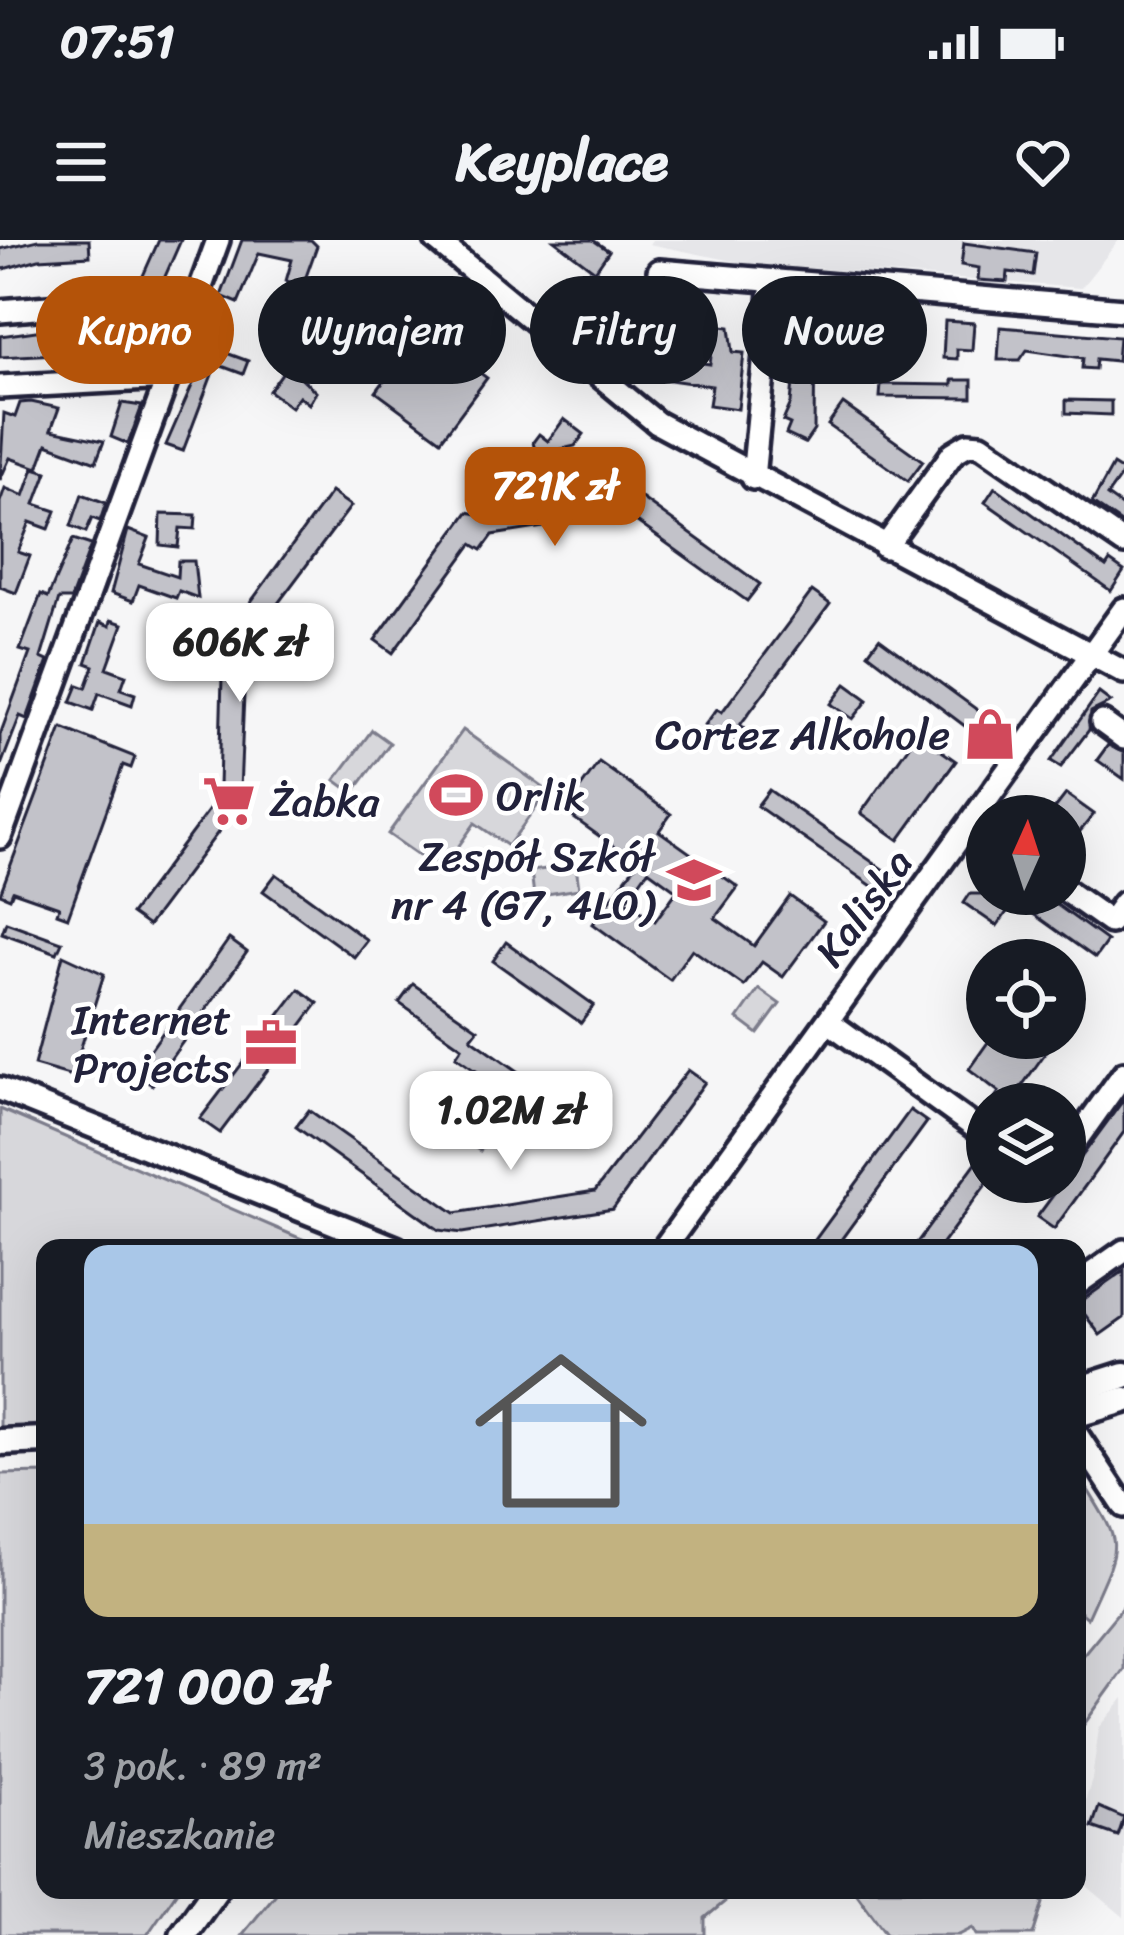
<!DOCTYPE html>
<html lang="pl">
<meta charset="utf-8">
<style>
body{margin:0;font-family:Sriracha,sans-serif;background:#20242c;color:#f1f3f6;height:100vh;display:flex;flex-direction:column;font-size:45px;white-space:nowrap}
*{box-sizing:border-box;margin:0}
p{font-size:39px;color:#9ea1a6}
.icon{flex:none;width:66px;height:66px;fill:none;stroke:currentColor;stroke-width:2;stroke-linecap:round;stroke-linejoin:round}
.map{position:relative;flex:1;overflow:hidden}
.panel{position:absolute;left:36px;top:999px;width:1050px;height:660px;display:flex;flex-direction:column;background:#171b24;border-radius:24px;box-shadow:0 12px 48px #0002}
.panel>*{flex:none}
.guide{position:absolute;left:36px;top:36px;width:1053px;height:108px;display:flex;gap:24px}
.needle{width:78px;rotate:3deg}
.controls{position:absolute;left:966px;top:555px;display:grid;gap:24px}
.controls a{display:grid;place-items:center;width:120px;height:120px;border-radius:50%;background:#171b24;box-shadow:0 12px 48px #0002;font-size:60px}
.price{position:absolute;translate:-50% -102px;padding:0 27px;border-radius:24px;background:#fff;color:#222;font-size:39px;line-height:78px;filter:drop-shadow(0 3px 6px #0008)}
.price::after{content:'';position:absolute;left:50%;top:72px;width:36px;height:27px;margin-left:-18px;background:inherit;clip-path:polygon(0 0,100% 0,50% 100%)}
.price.current{background:#b45309;color:#fff}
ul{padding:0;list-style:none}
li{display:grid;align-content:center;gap:24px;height:636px;padding:0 48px}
li span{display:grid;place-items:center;height:372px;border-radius:24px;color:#555}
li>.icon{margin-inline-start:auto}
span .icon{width:216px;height:216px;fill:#fffc;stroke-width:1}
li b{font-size:51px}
.tag{padding:0 42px;border-radius:54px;background:#171b24;box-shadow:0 12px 48px #0002;font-size:42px;line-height:108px}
.tag.current{background:#b45309;color:#fff}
.status{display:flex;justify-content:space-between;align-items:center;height:84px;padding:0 60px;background:#171b24;direction:ltr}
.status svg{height:33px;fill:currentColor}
header{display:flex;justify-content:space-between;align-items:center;height:156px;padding:0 48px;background:#171b24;font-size:54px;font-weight:700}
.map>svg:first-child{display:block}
.built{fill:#e6e6e9}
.green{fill:#d7d7db;stroke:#7c7c8b;stroke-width:3}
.building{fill:#c2c2c9;stroke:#22223b;stroke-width:3;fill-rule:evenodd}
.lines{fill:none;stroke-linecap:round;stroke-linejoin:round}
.minor-casing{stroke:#22223b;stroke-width:30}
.major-casing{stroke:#22223b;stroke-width:33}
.minor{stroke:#fff;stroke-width:21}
.major{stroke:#fff;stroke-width:24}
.labels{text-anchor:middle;stroke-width:9;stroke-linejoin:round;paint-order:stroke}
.poi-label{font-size:42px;fill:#22223b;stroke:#fff;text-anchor:end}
.street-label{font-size:42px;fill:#22223b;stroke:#fff}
</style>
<div class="status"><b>07:51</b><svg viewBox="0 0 49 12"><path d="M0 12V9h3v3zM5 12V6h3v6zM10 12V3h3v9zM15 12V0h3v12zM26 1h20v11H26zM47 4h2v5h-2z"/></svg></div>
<header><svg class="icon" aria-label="menu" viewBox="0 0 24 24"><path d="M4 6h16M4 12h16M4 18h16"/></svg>Keyplace<svg class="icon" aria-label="heart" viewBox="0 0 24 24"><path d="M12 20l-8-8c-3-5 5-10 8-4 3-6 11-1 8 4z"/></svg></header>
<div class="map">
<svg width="1124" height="1695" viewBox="0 0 1124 1695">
<rect width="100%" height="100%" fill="#f6f6f7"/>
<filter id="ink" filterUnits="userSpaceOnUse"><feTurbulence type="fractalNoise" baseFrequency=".00833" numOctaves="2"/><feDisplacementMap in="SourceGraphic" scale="24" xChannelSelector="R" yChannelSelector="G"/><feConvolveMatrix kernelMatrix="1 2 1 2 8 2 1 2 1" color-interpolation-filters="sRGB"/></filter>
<g filter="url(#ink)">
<g class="built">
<polygon points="652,0 1119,0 1081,48 743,23 649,4"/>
<polygon points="1124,1458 1124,1677 1082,1642 1077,1585 1092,1540 1099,1488"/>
</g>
<g class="green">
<polygon points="372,490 390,503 353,553 335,540"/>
<polygon points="463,490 548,551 508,606 475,583 441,631 388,594"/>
<polygon points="576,625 579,649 534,656 531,631"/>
<polygon points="759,749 780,764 758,794 738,779"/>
<polygon points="464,862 498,885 480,911 446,888"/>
<polygon points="0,869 297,997 326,1008 45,1008 45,1191 0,1192"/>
<path d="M1077,1232c47,78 47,63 10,146l-10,-8z"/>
<polygon points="45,1233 45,1650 178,1650 147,1695 0,1695 0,1234"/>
<polygon points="1124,1365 1124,1429 1077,1494 1077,1422"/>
<polygon points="279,1650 739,1650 705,1678 705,1695 242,1695"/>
<polygon points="854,1650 1033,1650 1043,1663 1033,1695 977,1695 973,1688 959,1695 887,1695"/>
</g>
<g class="building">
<polygon points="38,0 89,0 90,16 39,19 0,30 0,9"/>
<polygon points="159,0 181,0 128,121 108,114"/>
<polygon points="242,0 311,0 317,6 303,45 286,41 292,20 259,13 238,63 221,56"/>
<polygon points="554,0 593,0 609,11 595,31"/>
<polygon points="964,3 1036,13 1033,35 1008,32 1007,42 978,40 979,28 961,25"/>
<polygon points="620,33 637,41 612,76 644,103 645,98 666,104 664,113 674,119 710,124 715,85 730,87 733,112 744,113 738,169 709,165 712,146 635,135 643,104 626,100 621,105 590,76"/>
<polygon points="646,55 700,69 697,82 642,72"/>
<polygon points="800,67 824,69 821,95 815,94 814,190 805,203 786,194 790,184 783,181 791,163"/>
<polygon points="853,69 913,72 912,99 852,94"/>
<polygon points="213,78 231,85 221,111 248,121 243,134 216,124 183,211 166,205 198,132 194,130"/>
<polygon points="945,81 974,83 972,110 957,109 957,119 943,118"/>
<polygon points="1000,87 1119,97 1117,121 1096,119 1095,129 1082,128 1083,118 1027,110 1020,120 998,120"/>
<polygon points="50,89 75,92 76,113 0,117 0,96"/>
<polygon points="422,90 487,138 441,200 376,152"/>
<polygon points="288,125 316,152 309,164 299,156 291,167 269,151"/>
<polygon points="952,140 972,140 972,158 880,157 881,144 952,145"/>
<polygon points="1066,160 1111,161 1111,175 1066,173"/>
<polygon points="31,162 59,168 51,190 104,201 96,222 47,204 38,228 10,218 0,240 4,173 15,177 20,163"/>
<polygon points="122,163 142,166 128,204 111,197"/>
<polygon points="843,164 923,221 908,241 828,185"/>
<polygon points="564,179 584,194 575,206 536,215 533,202 539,194 548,201"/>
<polygon points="1113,225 1124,232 1107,256 1124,268 1124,285 1092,263"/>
<polygon points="34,228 47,232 35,264 56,271 49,289 30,282 18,312 30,316 16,353 0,347 0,262 5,248 24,256"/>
<polygon points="995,247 1106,327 1110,321 1124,331 1111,351 985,262"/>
<polygon points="331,252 351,266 246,406 240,551 249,557 248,565 237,580 231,575 148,686 131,674 214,563 210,560 219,547 223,400"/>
<polygon points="633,252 760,344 747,361 626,274 493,295 482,310 472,304 393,413 375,400 468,272 481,275"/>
<polygon points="82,254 106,263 100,281 92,278 86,292 71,286"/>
<polygon points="161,274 196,275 195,289 180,288 178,307 160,305"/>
<polygon points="128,290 149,298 139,324 177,337 178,321 194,321 198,358 179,351 176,358 139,345 133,361 111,353"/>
<polygon points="73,299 91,305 71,359 59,359 41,418 48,421 27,479 20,476 0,528 0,495 30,413 20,410 41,354 48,357"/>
<polygon points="812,351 830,364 740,485 751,492 739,509 705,485 717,469 722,472"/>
<polygon points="111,380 123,384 107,428 126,435 121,449 135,454 132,465 99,453 93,470 71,462 78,445 86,448 94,426 86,423 100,382 110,386"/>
<polygon points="879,398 1002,488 990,505 868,413"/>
<polygon points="846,444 868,460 853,479 831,464"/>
<polygon points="1099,453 1111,462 1091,472 1089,490 1061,527 1051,521"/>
<polygon points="62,488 135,517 131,528 123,525 68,677 57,673 59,667 13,651 10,658 0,654"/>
<polygon points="917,494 956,521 899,600 861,573"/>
<polygon points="1108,505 1124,513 1124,539 1097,520"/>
<path d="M599,522l72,52 -12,17 79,56 -23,31 39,28 36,-50 34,25 -41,56 -21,-15 -18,24 -52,-37 -22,31 -77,-56 44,-61 -73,-52zM648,630l29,21 -22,30 -29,-20z"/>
<polygon points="769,550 894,637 882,653 757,566"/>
<polygon points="1066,554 1094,574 1065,610 1065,576 1049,576"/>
<polygon points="276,634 367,700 354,717 263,651"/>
<polygon points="970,654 1042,654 1107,701 1095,718 1015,661 997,686 964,663"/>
<polygon points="6,682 62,702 57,713 2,693"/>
<polygon points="229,699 247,712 152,845 134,833"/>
<polygon points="506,702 594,765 581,783 493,721"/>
<polygon points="63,715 104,734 72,836 34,825"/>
<polygon points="413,744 478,789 471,798 535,843 522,862 456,816 462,807 399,763"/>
<polygon points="299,749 318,763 220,893 200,879"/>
<polygon points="991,798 1056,798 1009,864 994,859 999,852 969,829"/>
<polygon points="688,830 705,842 613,969 462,993 439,990 296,887 309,870 455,973 595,951"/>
<polygon points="1124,859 1124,892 1054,989 1037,977"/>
<polygon points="910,870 927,882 835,1008 809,1008"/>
<polygon points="980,917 987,922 987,943 939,1008 913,1008"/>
<polygon points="1124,1031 1124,1078 1100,1095 1077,1064"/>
<polygon points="1099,1567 1124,1578 1118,1596 1092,1587"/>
</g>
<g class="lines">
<g class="minor-casing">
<g id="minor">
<polyline points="436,0 657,183 1124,432"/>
<polyline points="659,31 1124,70"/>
<polyline points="0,71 84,64"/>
<polyline points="0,147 168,138"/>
<polyline points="753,238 772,42"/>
<polyline points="885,307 953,213 968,204 981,205 1124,303"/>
<polyline points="1102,482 1124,498"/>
<polyline points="0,597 218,0"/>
<polyline points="1065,650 1110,682 1124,663"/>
<polyline points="829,782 987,896"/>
<polyline points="0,849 396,1008"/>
<polyline points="1065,916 1124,833"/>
<polyline points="664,1008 1124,369"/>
<polyline points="1077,1044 1124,1011"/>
<polyline points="1077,1195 1124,1266"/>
</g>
</g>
<g class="major-casing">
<g id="major">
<polyline points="1077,1150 1124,1135"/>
<polyline points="1077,1174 1124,1160"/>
<polyline points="0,1202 45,1200"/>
<polyline points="183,1695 215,1650"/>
</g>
</g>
<use href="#minor" class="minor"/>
<use href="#major" class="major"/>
</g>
</g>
<defs>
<g id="shop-bare" transform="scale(4.14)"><path d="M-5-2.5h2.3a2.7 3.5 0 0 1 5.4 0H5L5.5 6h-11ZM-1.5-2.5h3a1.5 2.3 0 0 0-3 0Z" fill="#d1495b" stroke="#fff" stroke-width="2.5" paint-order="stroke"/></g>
<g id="stadium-bare" transform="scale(4.14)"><path d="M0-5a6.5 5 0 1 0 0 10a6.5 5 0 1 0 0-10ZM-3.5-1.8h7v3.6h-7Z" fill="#d1495b" stroke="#fff" stroke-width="2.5" paint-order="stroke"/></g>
<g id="supermarket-bare" transform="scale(4.14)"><path d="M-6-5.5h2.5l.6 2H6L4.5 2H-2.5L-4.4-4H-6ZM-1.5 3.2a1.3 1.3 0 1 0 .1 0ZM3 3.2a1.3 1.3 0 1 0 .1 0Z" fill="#d1495b" stroke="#fff" stroke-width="2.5" paint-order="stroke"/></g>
<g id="school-bare" transform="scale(4.14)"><path d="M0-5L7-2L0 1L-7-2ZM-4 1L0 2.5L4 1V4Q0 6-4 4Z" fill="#d1495b" stroke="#fff" stroke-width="2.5" paint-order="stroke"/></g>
<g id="office-bare" transform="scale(4.14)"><path d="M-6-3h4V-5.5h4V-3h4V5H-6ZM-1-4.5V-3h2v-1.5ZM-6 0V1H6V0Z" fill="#d1495b" stroke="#fff" stroke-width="2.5" paint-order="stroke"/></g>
</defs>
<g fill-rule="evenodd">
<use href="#shop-bare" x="990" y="494"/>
<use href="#stadium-bare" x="456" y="555"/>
<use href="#supermarket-bare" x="229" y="561"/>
<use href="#school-bare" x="694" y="640"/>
<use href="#office-bare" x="271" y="803"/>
</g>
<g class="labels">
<g class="poi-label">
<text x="950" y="509">Cortez Alkohole</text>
<text x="496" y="570" text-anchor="start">Orlik</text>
<text x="269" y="576" text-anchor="start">Żabka</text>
<text x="654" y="631">Zespół Szkół<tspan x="654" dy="48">nr 4 (G7, 4LO)</tspan></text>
<text x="231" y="794">Internet<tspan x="231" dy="48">Projects</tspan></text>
</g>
<g class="street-label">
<text transform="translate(863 667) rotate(-54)" y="15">Kaliska</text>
</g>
</g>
</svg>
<div class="controls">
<a><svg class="needle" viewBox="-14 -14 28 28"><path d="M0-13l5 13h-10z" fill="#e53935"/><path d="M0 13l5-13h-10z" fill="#9ea1a6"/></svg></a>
<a><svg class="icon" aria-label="locate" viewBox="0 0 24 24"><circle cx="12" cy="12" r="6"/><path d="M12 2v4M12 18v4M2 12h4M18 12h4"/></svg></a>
<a><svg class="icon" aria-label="layers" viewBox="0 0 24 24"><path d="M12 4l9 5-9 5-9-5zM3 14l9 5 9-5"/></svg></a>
</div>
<b class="price current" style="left:555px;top:309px">721K zł</b>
<b class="price" style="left:240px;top:465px">606K zł</b>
<b class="price" style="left:511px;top:933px">1.02M zł</b>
<div class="guide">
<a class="tag current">Kupno</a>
<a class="tag">Wynajem</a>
<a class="tag">Filtry</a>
<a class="tag">Nowe</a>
</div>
<section class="panel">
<ul>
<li><span style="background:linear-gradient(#a9c7e8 75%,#c2b280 0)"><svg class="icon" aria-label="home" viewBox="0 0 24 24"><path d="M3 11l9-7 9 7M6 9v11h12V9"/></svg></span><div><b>721 000 zł</b><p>3 pok. · 89 m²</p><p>Mieszkanie</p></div></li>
</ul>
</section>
</div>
